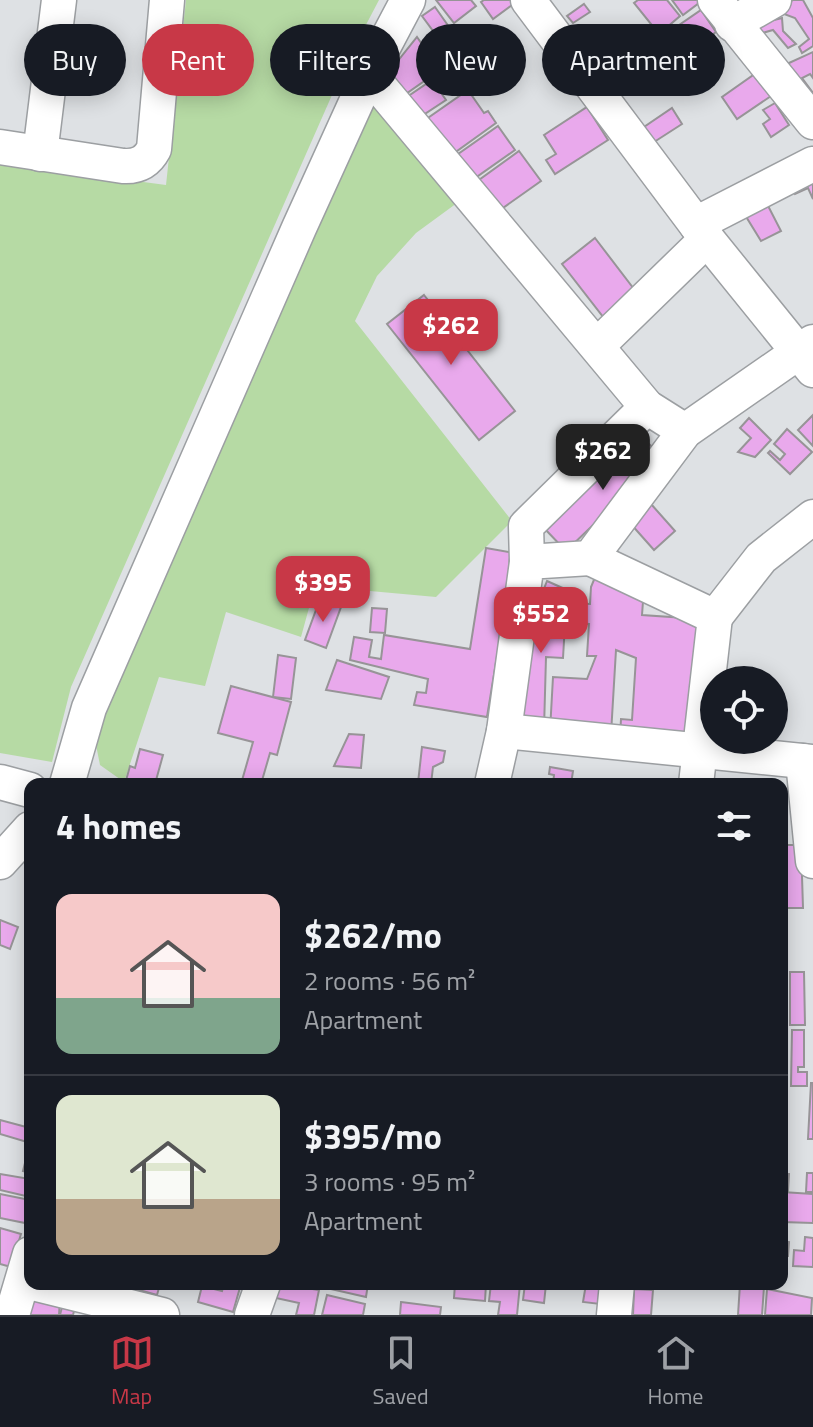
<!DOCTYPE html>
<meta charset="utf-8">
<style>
body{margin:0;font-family:"Titillium Web",sans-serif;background:#242831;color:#f1f3f6;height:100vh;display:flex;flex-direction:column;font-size:30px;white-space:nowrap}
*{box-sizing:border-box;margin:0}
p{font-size:26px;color:#9ea1a6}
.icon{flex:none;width:44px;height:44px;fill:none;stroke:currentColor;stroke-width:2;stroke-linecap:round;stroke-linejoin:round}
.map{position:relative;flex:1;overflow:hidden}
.drawer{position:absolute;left:24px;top:778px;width:764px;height:512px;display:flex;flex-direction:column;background:#171b24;border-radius:16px;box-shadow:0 4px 20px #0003}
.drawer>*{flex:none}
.banner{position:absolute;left:24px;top:24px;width:766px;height:72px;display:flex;gap:16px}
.fabs{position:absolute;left:700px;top:666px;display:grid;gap:16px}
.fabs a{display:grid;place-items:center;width:88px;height:88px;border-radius:50%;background:#171b24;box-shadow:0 4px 20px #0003;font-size:40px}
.price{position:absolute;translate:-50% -68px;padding:0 18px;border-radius:16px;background:#c83847;color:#fff;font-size:26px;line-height:52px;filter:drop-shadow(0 2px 4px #0008)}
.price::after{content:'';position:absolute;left:50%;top:48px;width:24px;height:18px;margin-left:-12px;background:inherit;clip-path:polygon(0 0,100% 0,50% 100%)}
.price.selected{background:#222;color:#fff}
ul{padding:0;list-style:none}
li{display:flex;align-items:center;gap:24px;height:200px;padding:0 32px}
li+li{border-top:2px solid #363941}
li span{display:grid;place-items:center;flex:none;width:224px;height:160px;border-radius:16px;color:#555}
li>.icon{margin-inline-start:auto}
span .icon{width:96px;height:96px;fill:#fffc;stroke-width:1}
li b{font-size:34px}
h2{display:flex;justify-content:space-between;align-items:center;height:96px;padding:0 32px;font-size:34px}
.pill{padding:0 28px;border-radius:36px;background:#171b24;box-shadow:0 4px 20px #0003;font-size:28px;line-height:72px}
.pill.selected{background:#c83847;color:#fff}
.dock{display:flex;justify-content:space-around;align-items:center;height:112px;border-top:2px solid #363941;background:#171b24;font-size:22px;color:#9ea1a6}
.dock a{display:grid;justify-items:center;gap:4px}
.dock .selected{color:#c83847}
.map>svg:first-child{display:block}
.green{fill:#b6daa4}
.building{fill:#e9a9ec;stroke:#979497;stroke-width:2}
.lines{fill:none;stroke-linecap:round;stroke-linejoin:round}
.minor-casing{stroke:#9c9fa2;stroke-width:37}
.minor{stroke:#fff;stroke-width:34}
</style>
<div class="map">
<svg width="813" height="1315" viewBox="0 0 813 1315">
<rect width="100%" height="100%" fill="#dee1e4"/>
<g class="green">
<polygon points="186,0 379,0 347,61 71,687 52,762 0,753 0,163 166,185"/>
<polygon points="370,92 457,203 416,233 377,276 355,321 512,521 436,597 315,586 301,637 226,612 205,686 159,677 124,782 100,765 94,735"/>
</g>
<g class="building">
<polygon points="436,0 471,0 476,6 454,23"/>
<polygon points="484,0 519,0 493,19 481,2"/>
<polygon points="638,0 667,0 680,16 659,34 634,3"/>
<polygon points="672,0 703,0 683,15"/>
<polygon points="793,0 803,0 813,18 813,46 802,53 799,47 809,39 795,18 784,14 780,5"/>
<polygon points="584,4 590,12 573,23 567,16"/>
<polygon points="435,7 454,34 442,43 422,16"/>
<polygon points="771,9 774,20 782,18 783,31 796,44 788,48 773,30 759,34 753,18"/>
<polygon points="701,10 716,32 669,66 653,43"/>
<polygon points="417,37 440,70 400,98 385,77"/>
<polygon points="813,52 813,78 810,74 802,78 813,93 813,109 789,78 789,63"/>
<polygon points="759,71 774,94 737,119 722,97"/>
<polygon points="432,80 446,100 417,119 404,99"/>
<polygon points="468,90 484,113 488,111 496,123 450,156 425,120"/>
<polygon points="775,103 789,125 771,137 763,124 770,119 763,110"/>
<polygon points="587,107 608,140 555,174 546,160 556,154 544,135"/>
<polygon points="672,108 682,124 651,144 641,129"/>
<polygon points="498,126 515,150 468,183 451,159"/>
<polygon points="519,151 541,181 493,215 472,185"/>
<polygon points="813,175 813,199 808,188 795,194 791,185"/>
<polygon points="764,198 781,231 761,241 742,210"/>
<polygon points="595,238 637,293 604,318 562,264"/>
<polygon points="424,295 515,411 479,440 387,324"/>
<polygon points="813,415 813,446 798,430"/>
<polygon points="749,418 771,440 755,457 738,452 751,438 740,428"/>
<polygon points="787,429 812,452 790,474 768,453 770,451 780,460 785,454 774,444"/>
<polygon points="639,434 663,458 566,551 543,527"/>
<polygon points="651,504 675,531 654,550 630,523"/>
<polygon points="486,548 514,553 487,717 414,705 417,692 426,693 428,679 350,660 354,637 372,640 369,657 381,659 384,635 470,649"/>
<polygon points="598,570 644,588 642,615 700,619 697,747 620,737 621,719 632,720 636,658 616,650 611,734 550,731 553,677 587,679 596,656 587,656 589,624 569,623 570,603 590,604 591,587"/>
<polygon points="547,581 567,590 563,658 546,657 544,729 513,724 529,627"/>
<polygon points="320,599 341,607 326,648 305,640"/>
<polygon points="372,608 387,609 385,633 370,632"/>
<polygon points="278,655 296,658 291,699 273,697"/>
<polygon points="337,660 389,677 381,699 326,690"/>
<polygon points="231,686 291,702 277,755 270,753 261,784 241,784 253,742 218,733"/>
<polygon points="349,734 364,735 361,768 334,766"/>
<polygon points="422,747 445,751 443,762 433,767 431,784 418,783"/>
<polygon points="140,749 163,755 155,784 125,784 130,766 135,768"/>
<polygon points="550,767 573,771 571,784 553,784 554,775 549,774"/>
<polygon points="782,845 801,845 803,908 784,908"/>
<polygon points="0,920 18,927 10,949 0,945"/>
<polygon points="790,972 804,972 805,1025 790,1025"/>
<polygon points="792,1030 804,1030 804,1067 798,1067 798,1072 807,1072 807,1086 791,1086"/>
<polygon points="782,1034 786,1034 785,1076 782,1076"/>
<polygon points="811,1083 813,1083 813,1139 808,1139"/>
<polygon points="0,1120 30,1128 27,1142 0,1134"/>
<polygon points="28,1151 30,1151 30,1173 23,1171"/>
<polygon points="807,1173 813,1173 813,1192 806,1192"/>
<polygon points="0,1174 30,1179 30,1197 0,1190"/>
<polygon points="782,1174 789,1174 788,1191 782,1190"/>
<polygon points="782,1192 813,1194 813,1223 782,1222"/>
<polygon points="0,1194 30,1200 25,1223 0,1218"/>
<polygon points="0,1228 21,1234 11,1267 0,1264"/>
<polygon points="805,1237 813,1238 813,1267 793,1266 794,1250 804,1251"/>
<polygon points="782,1241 789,1242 788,1256 782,1256"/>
<polygon points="140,1284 160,1284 157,1295 139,1290"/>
<polygon points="224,1284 241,1284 233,1312 198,1302 202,1286 222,1291"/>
<polygon points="279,1284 319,1290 314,1315 296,1315 299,1303 276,1298"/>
<polygon points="309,1284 368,1284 366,1297"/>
<polygon points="455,1284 486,1284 485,1301 454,1298"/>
<polygon points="491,1284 520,1284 517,1315 498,1315 500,1302 489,1301"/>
<polygon points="525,1284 546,1284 544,1303 523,1300"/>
<polygon points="586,1284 603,1284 600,1304 583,1302"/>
<polygon points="740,1284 764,1287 762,1315 738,1315"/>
<polygon points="634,1289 653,1290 651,1315 633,1315"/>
<polygon points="767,1289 812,1298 811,1315 765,1315"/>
<polygon points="31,1293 60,1299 59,1315 26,1315"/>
<polygon points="327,1295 365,1304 363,1315 322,1315"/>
<polygon points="401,1302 441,1307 440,1315 400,1315"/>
<polygon points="62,1307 74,1311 73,1315 60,1315"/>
</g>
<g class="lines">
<g class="minor-casing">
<g id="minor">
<polyline points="528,0 707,239 813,370"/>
<polyline points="715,0 813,122"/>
<polyline points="732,24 774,0"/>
<polyline points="369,74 647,407 685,431"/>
<path d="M0,147l123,19c15,1 24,-4 31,-17l13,-149"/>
<polyline points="40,154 59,0"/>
<polyline points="696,224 813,164"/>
<polyline points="597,346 707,239"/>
<polyline points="590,558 715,617 696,784"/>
<polyline points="527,562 526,526 647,407"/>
<polyline points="715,617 761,558 813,517"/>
<polyline points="504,731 813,762"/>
<polyline points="803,761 813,861"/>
<polyline points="0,782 30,790"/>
<polyline points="67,784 89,708 299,228 369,74 408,0"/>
<polyline points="492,784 504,731 527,562 590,558 685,431 813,342"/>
<polyline points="0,862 30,829"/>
<polyline points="37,1284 162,1315"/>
<polyline points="12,1315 30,1254"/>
<polyline points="252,1315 263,1284"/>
<polyline points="614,1315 617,1284"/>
</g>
</g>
<use href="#minor" class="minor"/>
</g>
</svg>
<div class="fabs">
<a><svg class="icon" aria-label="locate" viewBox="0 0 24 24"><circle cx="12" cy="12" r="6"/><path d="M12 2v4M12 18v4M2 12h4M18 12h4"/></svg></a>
</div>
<b class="price" style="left:451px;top:367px">$262</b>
<b class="price selected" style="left:603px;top:492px">$262</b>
<b class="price" style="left:323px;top:624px">$395</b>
<b class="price" style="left:541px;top:655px">$552</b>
<div class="banner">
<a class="pill">Buy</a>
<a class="pill selected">Rent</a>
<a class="pill">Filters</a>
<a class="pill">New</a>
<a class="pill">Apartment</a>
</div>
<section class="drawer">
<h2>4 homes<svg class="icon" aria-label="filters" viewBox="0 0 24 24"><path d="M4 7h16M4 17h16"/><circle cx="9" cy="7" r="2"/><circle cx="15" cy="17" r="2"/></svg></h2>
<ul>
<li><span style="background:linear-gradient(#f6c9c9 65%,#7fa58c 0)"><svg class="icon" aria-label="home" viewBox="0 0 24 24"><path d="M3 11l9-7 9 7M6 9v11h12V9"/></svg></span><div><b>$262/mo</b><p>2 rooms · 56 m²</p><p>Apartment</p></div></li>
<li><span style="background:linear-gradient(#dfe7d0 65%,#b9a48a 0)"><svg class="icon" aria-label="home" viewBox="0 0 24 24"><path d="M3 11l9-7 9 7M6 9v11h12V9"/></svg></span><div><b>$395/mo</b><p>3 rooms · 95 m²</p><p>Apartment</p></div></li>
</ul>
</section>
</div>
<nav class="dock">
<a class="selected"><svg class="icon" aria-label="map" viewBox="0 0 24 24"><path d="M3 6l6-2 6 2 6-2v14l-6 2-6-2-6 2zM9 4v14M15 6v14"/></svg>Map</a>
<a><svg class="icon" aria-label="saved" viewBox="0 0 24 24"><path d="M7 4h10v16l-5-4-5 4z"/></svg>Saved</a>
<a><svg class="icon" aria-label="home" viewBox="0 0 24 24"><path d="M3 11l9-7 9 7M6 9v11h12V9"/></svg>Home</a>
</nav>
